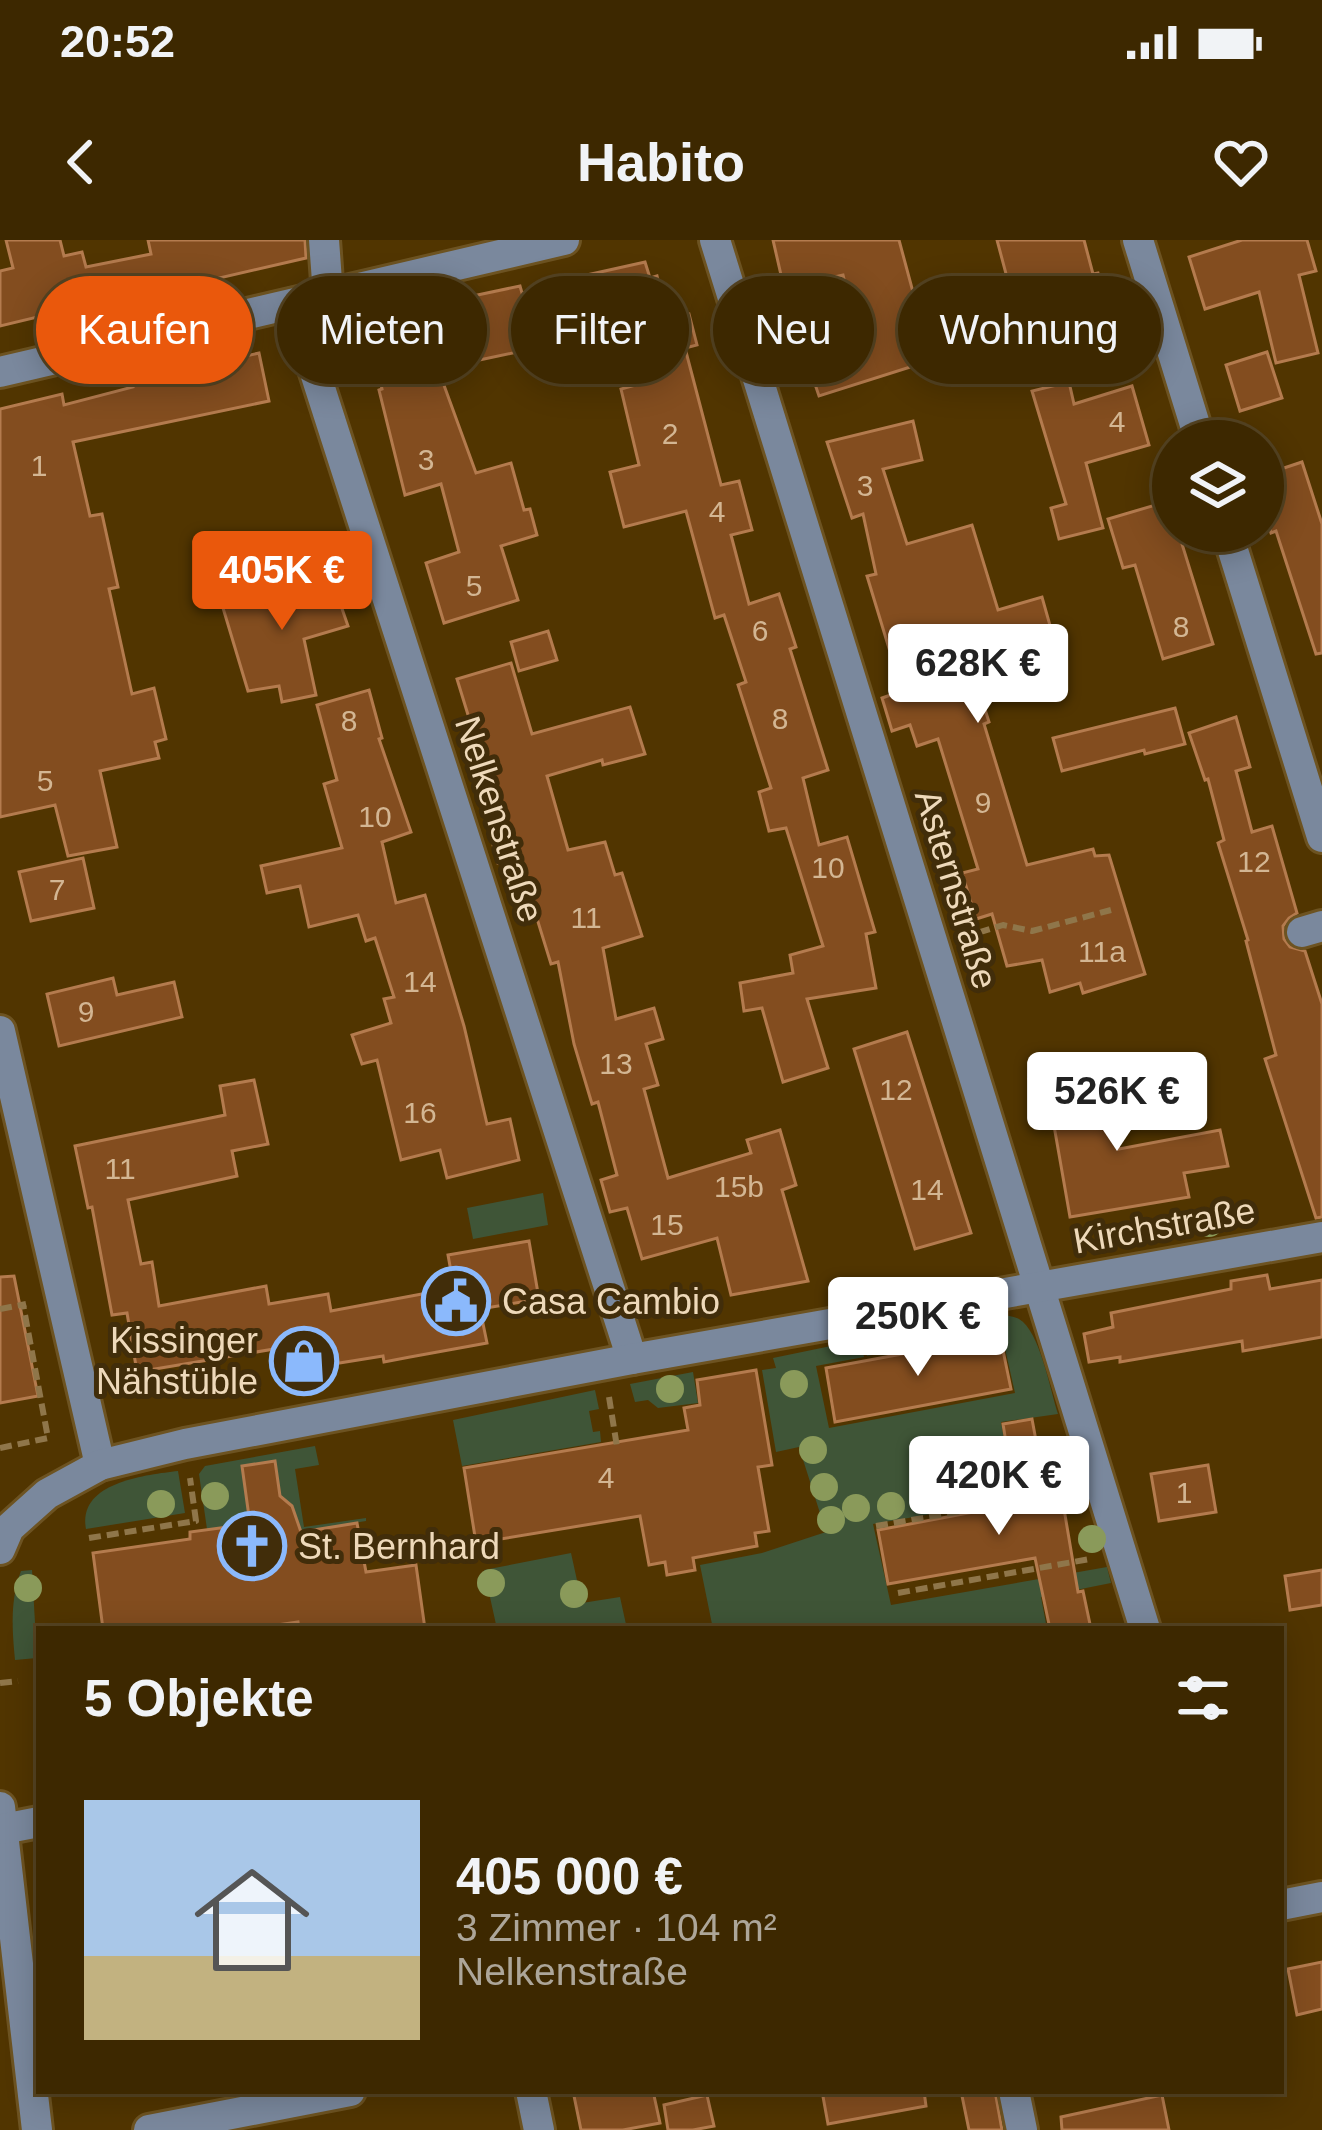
<!DOCTYPE html>
<html lang="de">
<meta charset="utf-8">
<style>
body{margin:0;font-family:Helvetica,sans-serif;background:#44300a;color:#f1f3f6;height:100vh;display:flex;flex-direction:column;font-size:45px;white-space:nowrap}
*{box-sizing:border-box;margin:0}
p{font-size:39px;color:#ada699}
.icon{flex:none;width:66px;height:66px;fill:none;stroke:currentColor;stroke-width:2;stroke-linecap:round;stroke-linejoin:round}
.map{position:relative;flex:1;overflow:hidden}
.panel{position:absolute;left:36px;top:1386px;width:1248px;height:468px;display:flex;flex-direction:column;background:#3d2800;border-radius:0px;box-shadow:0 6px 30px #0003,0 0 0 3px #564422}
.panel>*{flex:none}
.guide{position:absolute;left:36px;top:36px;width:1251px;height:108px;display:flex;gap:24px}
.controls{position:absolute;left:1152px;top:180px;display:grid;gap:24px}
.controls a{display:grid;place-items:center;width:132px;height:132px;border-radius:50%;background:#3d2800;box-shadow:0 6px 30px #0003,0 0 0 3px #564422;font-size:60px}
.price{position:absolute;translate:-50% -102px;padding:0 27px;border-radius:12px;background:#fff;color:#222;font-size:39px;line-height:78px;filter:drop-shadow(0 3px 6px #0008)}
.price::after{content:'';position:absolute;left:50%;top:72px;width:36px;height:27px;margin-left:-18px;background:inherit;clip-path:polygon(0 0,100% 0,50% 100%)}
.price.current{background:#ea580c;color:#fff}
ul{padding:0;list-style:none}
li{display:flex;align-items:center;gap:36px;height:300px;padding:0 48px}
li+li{border-top:3px solid #564422}
li span{display:grid;place-items:center;flex:none;width:336px;height:240px;border-radius:0px;color:#555}
li>.icon{margin-inline-start:auto}
span .icon{width:144px;height:144px;fill:#fffc;stroke-width:1}
li b{font-size:51px}
h2{display:flex;justify-content:space-between;align-items:center;height:144px;padding:0 48px;font-size:51px}
.tag{padding:0 42px;border-radius:54px;background:#3d2800;box-shadow:0 6px 30px #0003,0 0 0 3px #564422;font-size:42px;line-height:108px}
.tag.current{background:#ea580c;color:#fff}
.status{display:flex;justify-content:space-between;align-items:center;height:84px;padding:0 60px;background:#3d2800;direction:ltr}
.status svg{height:33px;fill:currentColor}
header{display:flex;justify-content:space-between;align-items:center;height:156px;padding:0 48px;background:#3d2800;font-size:54px;font-weight:600}
.map>svg:first-child{display:block}
.green{fill:#3f5537}
.building{fill:#834d1f;stroke:#b47b4e;stroke-width:3}
.lines{fill:none;stroke-linecap:round;stroke-linejoin:round}
.minor-casing{stroke:#6d5321;stroke-width:36}
.path{stroke:#8f764a;stroke-width:6;stroke-dasharray:12 6;stroke-linecap:butt}
.minor{stroke:#7a889d;stroke-width:30}
.tree{fill:#8a9a5a}
.labels{text-anchor:middle;stroke-width:10;stroke-linejoin:round;paint-order:stroke}
.number-label{font-size:30px;fill:#d3b693}
.street-label{font-size:36px;fill:#eed9ba;stroke:#412d0a}
.poi-label{font-size:36px;fill:#eed9ba;stroke:#412d0a;text-anchor:start}
</style>
<div class="status"><b>20:52</b><svg viewBox="0 0 49 12"><path d="M0 12V9h3v3zM5 12V6h3v6zM10 12V3h3v9zM15 12V0h3v12zM26 1h20v11H26zM47 4h2v5h-2z"/></svg></div>
<header><svg class="icon" aria-label="back" viewBox="0 0 24 24"><path d="M15 5l-7 7 7 7"/></svg>Habito<svg class="icon" aria-label="heart" viewBox="0 0 24 24"><path d="M12 20l-8-8c-3-5 5-10 8-4 3-6 11-1 8 4z"/></svg></header>
<div class="map">
<svg width="1322" height="1890" viewBox="0 0 1322 1890">
<rect width="100%" height="100%" fill="#513500"/>
<g class="green">
<polygon points="543,953 548,985 473,999 467,968"/>
<path d="M998,1075c8,1 13,0 21,4 21,12 31,71 39,95l-57,8 9,52 68,-12 5,26 -210,36 18,81 216,-38 4,16 -70,14 6,32h-334l-13,-64 62,-12 64,-21 -27,-85 -23,5 -14,-82 14,-2 -3,-10 87,-18 4,17 -48,9 13,62 186,-35 -13,-58 -44,6 -4,-18z"/>
<polygon points="946,1083 949,1101 867,1116 864,1098"/>
<polygon points="693,1132 698,1163 658,1168 648,1160 635,1162 630,1144"/>
<polygon points="595,1150 599,1169 589,1171 593,1192 600,1191 601,1202 462,1226 453,1180"/>
<polygon points="315,1206 319,1225 295,1229 304,1287 366,1278 366,1281 285,1294 295,1271 291,1264 281,1260 274,1222 242,1226 251,1290 208,1296 199,1234 205,1226"/>
<path d="M178,1231l7,42 -99,16c-9,-46 58,-54 92,-58z"/>
<polygon points="571,1313 582,1363 620,1357 627,1389 497,1389 484,1330"/>
<path d="M32,1330l5,88 -22,2c-3,-31 -5,-60 6,-89z"/>
</g>
<g class="building">
<polygon points="6,0 60,0 64,16 82,12 86,27 151,14 148,0 305,0 306,18 159,52 157,42 94,55 96,63 0,86 0,31 13,28"/>
<polygon points="773,0 899,0 920,78 911,81 923,123 819,156 803,109 857,92 843,35 784,48"/>
<polygon points="997,0 1084,0 1093,34 1098,33 1111,77 1056,92 1049,66 1017,75"/>
<polygon points="1242,0 1307,0 1316,31 1299,35 1318,113 1276,123 1259,52 1205,69 1189,17"/>
<polygon points="645,22 650,38 657,36 667,79 689,74 697,105 685,108 721,245 739,241 752,290 731,295 749,364 779,354 796,407 790,409 828,530 803,538 819,605 847,597 875,692 866,694 876,748 807,759 828,828 783,842 762,768 744,771 740,743 793,733 790,715 823,706 786,588 769,591 759,552 771,548 738,445 746,442 724,375 715,378 686,271 624,287 610,232 639,225 621,149 661,138 645,85 654,83 470,122 471,129 441,137 476,233 511,223 524,270 530,269 537,295 501,306 518,360 444,383 426,323 459,312 441,244 405,255 379,150 382,149 375,117 389,113 381,73 453,55 454,60 520,46 522,53 579,41 578,37"/>
<polygon points="1267,112 1282,158 1240,171 1226,125"/>
<polygon points="259,113 269,161 73,202 90,276 102,274 118,347 109,349 132,454 154,448 166,499 155,502 159,518 100,531 117,607 68,616 55,565 0,577 0,169 62,154 64,165 133,147 132,141"/>
<polygon points="1069,142 1074,164 1132,146 1149,205 1086,223 1103,288 1059,299 1051,268 1066,264 1032,151"/>
<polygon points="913,181 922,220 883,229 907,304 972,285 998,370 1042,357 1053,396 969,419 989,482 984,484 1027,625 1093,609 1095,616 1109,615 1145,734 1083,753 1080,743 1050,752 1042,720 1007,726 992,674 976,679 962,633 978,629 938,499 917,506 910,485 892,491 882,458 902,451 867,336 876,334 863,274 852,278 827,202"/>
<polygon points="1302,222 1322,284 1322,413 1316,414 1276,291 1271,293 1263,266 1263,235"/>
<polygon points="1169,261 1173,273 1173,291 1178,291 1213,404 1163,419 1135,325 1123,328 1108,279"/>
<polygon points="330,334 348,386 304,399 316,455 282,462 279,446 248,451 220,358 269,343 271,351"/>
<polygon points="548,391 557,420 519,431 511,402"/>
<polygon points="511,423 532,494 630,467 645,514 603,525 602,520 547,536 568,610 605,602 615,635 622,633 642,696 603,708 616,779 654,768 663,799 646,804 658,845 644,849 668,938 751,913 747,900 780,890 796,945 782,950 808,1041 731,1055 717,998 642,1019 627,968 610,972 601,940 617,935 598,862 592,864 574,804 558,722 551,724 518,617 498,623 490,594 504,591 476,490 473,491 457,439"/>
<polygon points="369,450 382,498 379,499 411,592 382,602 396,663 425,655 464,786 487,884 510,879 519,920 447,938 440,910 401,920 377,820 362,824 352,795 391,783 384,759 394,757 375,698 366,701 358,675 309,687 300,646 267,653 261,626 342,608 324,544 337,540 317,465"/>
<polygon points="1175,468 1185,504 1145,514 1144,510 1062,531 1053,498"/>
<polygon points="1236,477 1250,527 1236,531 1252,592 1272,586 1297,673 1289,678 1283,686 1284,699 1290,707 1305,711 1322,764 1322,977 1316,978 1265,819 1276,815 1246,701 1248,700 1218,603 1224,600 1208,539 1205,540 1189,493"/>
<polygon points="83,618 94,668 31,681 19,632"/>
<polygon points="113,738 117,755 174,742 182,777 59,806 47,754"/>
<polygon points="907,792 971,993 915,1009 854,809"/>
<polygon points="1073,829 1080,874 1112,869 1119,909 1220,890 1228,926 1184,933 1189,957 1070,977 1053,880 1041,882 1029,839"/>
<polygon points="254,840 268,904 232,911 237,936 128,960 141,1024 152,1022 159,1066 266,1046 269,1064 328,1054 331,1071 454,1048 448,1015 529,1001 539,1059 480,1069 487,1103 410,1117 384,1122 383,1116 296,1130 292,1106 137,1132 127,1073 112,1075 92,967 88,968 75,906 225,875 220,846"/>
<polygon points="1267,1035 1270,1049 1322,1040 1322,1097 1243,1111 1242,1101 1120,1122 1120,1117 1089,1122 1084,1094 1113,1087 1111,1073 1231,1049 1231,1041"/>
<polygon points="14,1036 38,1156 0,1163 0,1037"/>
<polygon points="1000,1096 1011,1149 835,1182 826,1128"/>
<polygon points="756,1130 772,1225 758,1227 769,1291 755,1293 757,1306 693,1318 695,1330 667,1335 665,1322 649,1325 640,1276 476,1303 464,1228 688,1190 684,1168 700,1165 697,1140"/>
<polygon points="1032,1179 1047,1260 1062,1257 1078,1352 1083,1351 1091,1389 1050,1389 1035,1318 888,1344 878,1290 1016,1264 1003,1184"/>
<polygon points="275,1221 280,1256 292,1266 301,1292 357,1283 366,1332 416,1325 425,1389 299,1389 298,1382 249,1389 103,1389 93,1313 190,1299 190,1292 250,1284 242,1226"/>
<polygon points="1208,1225 1216,1272 1159,1281 1151,1234"/>
<polygon points="1322,1330 1322,1365 1290,1370 1285,1336"/>
<polygon points="1322,1722 1322,1769 1297,1775 1288,1729"/>
<polygon points="573,1851 653,1851 660,1883 623,1890 581,1890"/>
<polygon points="822,1851 924,1851 926,1866 828,1884"/>
<polygon points="961,1851 995,1851 1002,1890 969,1890"/>
<polygon points="707,1855 714,1886 693,1890 668,1890 664,1865"/>
<polygon points="1162,1855 1169,1890 1062,1890 1061,1877"/>
</g>
<g class="lines">
<g class="minor-casing">
<g id="minor">
<polyline points="324,0 328,55"/>
<polyline points="715,0 1145,1389"/>
<polyline points="1138,0 1200,201"/>
<polyline points="293,64 632,1119"/>
<polyline points="0,132 564,0"/>
<polyline points="1227,291 1322,597"/>
<polyline points="1302,692 1322,686"/>
<polyline points="0,791 100,1225"/>
<polyline points="0,1309 9,1288 47,1254 100,1225 185,1204 632,1119 1322,997"/>
<polyline points="0,1567 37,1890"/>
<polyline points="3,1589 39,1582"/>
<polyline points="1281,1665 1322,1657"/>
<polyline points="531,1851 539,1890"/>
<polyline points="1014,1851 1022,1890"/>
<polyline points="149,1890 350,1851"/>
</g>
</g>
<g class="path">
<polyline points="961,698 1003,685 1032,691 1111,670"/>
<polyline points="0,1069 26,1064"/>
<polyline points="609,1157 617,1207"/>
<polyline points="0,1208 48,1198 23,1064"/>
<polyline points="876,1286 1068,1253"/>
<polyline points="89,1298 196,1281 190,1238"/>
<polyline points="898,1353 1090,1319"/>
<polyline points="0,1443 18,1441"/>
</g>
<use href="#minor" class="minor"/>
</g>
<g class="tree">
<circle cx="1209" cy="983" r="14"/>
<circle cx="794" cy="1144" r="14"/>
<circle cx="670" cy="1149" r="14"/>
<circle cx="813" cy="1210" r="14"/>
<circle cx="988" cy="1218" r="14"/>
<circle cx="1012" cy="1243" r="14"/>
<circle cx="824" cy="1247" r="14"/>
<circle cx="976" cy="1250" r="14"/>
<circle cx="215" cy="1256" r="14"/>
<circle cx="161" cy="1264" r="14"/>
<circle cx="891" cy="1266" r="14"/>
<circle cx="856" cy="1268" r="14"/>
<circle cx="831" cy="1280" r="14"/>
<circle cx="1092" cy="1299" r="14"/>
<circle cx="491" cy="1343" r="14"/>
<circle cx="28" cy="1348" r="14"/>
<circle cx="574" cy="1354" r="14"/>
</g>
<defs>
<g id="civic-ring" transform="scale(3.45)"><circle r="9.5" fill="#412d0a" stroke="#8bb9fc" stroke-width="1.5"/><path d="M-.6-6.5H3V-4.5H.6V-3L4-1V1h2V6H-6V1h2V-1L-.6-3ZM-1.2 2.5V6h2.4V2.5Z" fill="#8bb9fc"/></g>
<g id="shop-ring" transform="scale(3.45)"><circle r="9.5" fill="#412d0a" stroke="#8bb9fc" stroke-width="1.5"/><path d="M-5-2.5h2.3a2.7 3.5 0 0 1 5.4 0H5L5.5 6h-11ZM-1.5-2.5h3a1.5 2.3 0 0 0-3 0Z" fill="#8bb9fc"/></g>
<g id="church-ring" transform="scale(3.45)"><circle r="9.5" fill="#412d0a" stroke="#8bb9fc" stroke-width="1.5"/><path d="M-1.2-6h2.4v3.5h3.3v2.4h-3.3V6h-2.4V-.1h-3.3v-2.4h3.3Z" fill="#8bb9fc"/></g>
</defs>
<g fill-rule="evenodd">
<use href="#civic-ring" x="456" y="1061"/>
<use href="#shop-ring" x="304" y="1121"/>
<use href="#church-ring" x="252" y="1306"/>
</g>
<g class="labels">
<g class="number-label">
<text x="1117" y="192">4</text>
<text x="670" y="204">2</text>
<text x="426" y="230">3</text>
<text x="39" y="236">1</text>
<text x="865" y="256">3</text>
<text x="717" y="282">4</text>
<text x="474" y="356">5</text>
<text x="1181" y="397">8</text>
<text x="760" y="401">6</text>
<text x="780" y="489">8</text>
<text x="349" y="491">8</text>
<text x="45" y="551">5</text>
<text x="983" y="573">9</text>
<text x="375" y="587">10</text>
<text x="1254" y="632">12</text>
<text x="828" y="638">10</text>
<text x="57" y="660">7</text>
<text x="586" y="688">11</text>
<text x="1102" y="722">11a</text>
<text x="420" y="752">14</text>
<text x="86" y="782">9</text>
<text x="616" y="834">13</text>
<text x="896" y="860">12</text>
<text x="420" y="883">16</text>
<text x="120" y="939">11</text>
<text x="739" y="957">15b</text>
<text x="927" y="960">14</text>
<text x="667" y="995">15</text>
<text x="606" y="1248">4</text>
<text x="1184" y="1263">1</text>
</g>
<g class="street-label">
<text transform="translate(500 579) rotate(72)" y="13">Nelkenstraße</text>
<text transform="translate(957 649) rotate(73)" y="13">Asternstraße</text>
<text transform="translate(1164 985) rotate(-10)" y="13">Kirchstraße</text>
</g>
<g class="poi-label">
<text x="502" y="1074">Casa Cambio</text>
<text x="258" y="1113" text-anchor="end">Kissinger<tspan x="258" dy="41">Nähstüble</tspan></text>
<text x="298" y="1319">St. Bernhard</text>
</g>
</g>
</svg>
<div class="controls">
<a><svg class="icon" aria-label="layers" viewBox="0 0 24 24"><path d="M12 4l9 5-9 5-9-5zM3 14l9 5 9-5"/></svg></a>
</div>
<b class="price current" style="left:282px;top:393px">405K €</b>
<b class="price" style="left:978px;top:486px">628K €</b>
<b class="price" style="left:1117px;top:914px">526K €</b>
<b class="price" style="left:918px;top:1139px">250K €</b>
<b class="price" style="left:999px;top:1298px">420K €</b>
<div class="guide">
<a class="tag current">Kaufen</a>
<a class="tag">Mieten</a>
<a class="tag">Filter</a>
<a class="tag">Neu</a>
<a class="tag">Wohnung</a>
</div>
<section class="panel">
<h2>5 Objekte<svg class="icon" aria-label="filters" viewBox="0 0 24 24"><path d="M4 7h16M4 17h16"/><circle cx="9" cy="7" r="2"/><circle cx="15" cy="17" r="2"/></svg></h2>
<ul>
<li><span style="background:linear-gradient(#a9c7e8 65%,#c2b280 0)"><svg class="icon" aria-label="home" viewBox="0 0 24 24"><path d="M3 11l9-7 9 7M6 9v11h12V9"/></svg></span><div><b>405 000 €</b><p>3 Zimmer · 104 m²</p><p>Nelkenstraße</p></div></li>
</ul>
</section>
</div>
